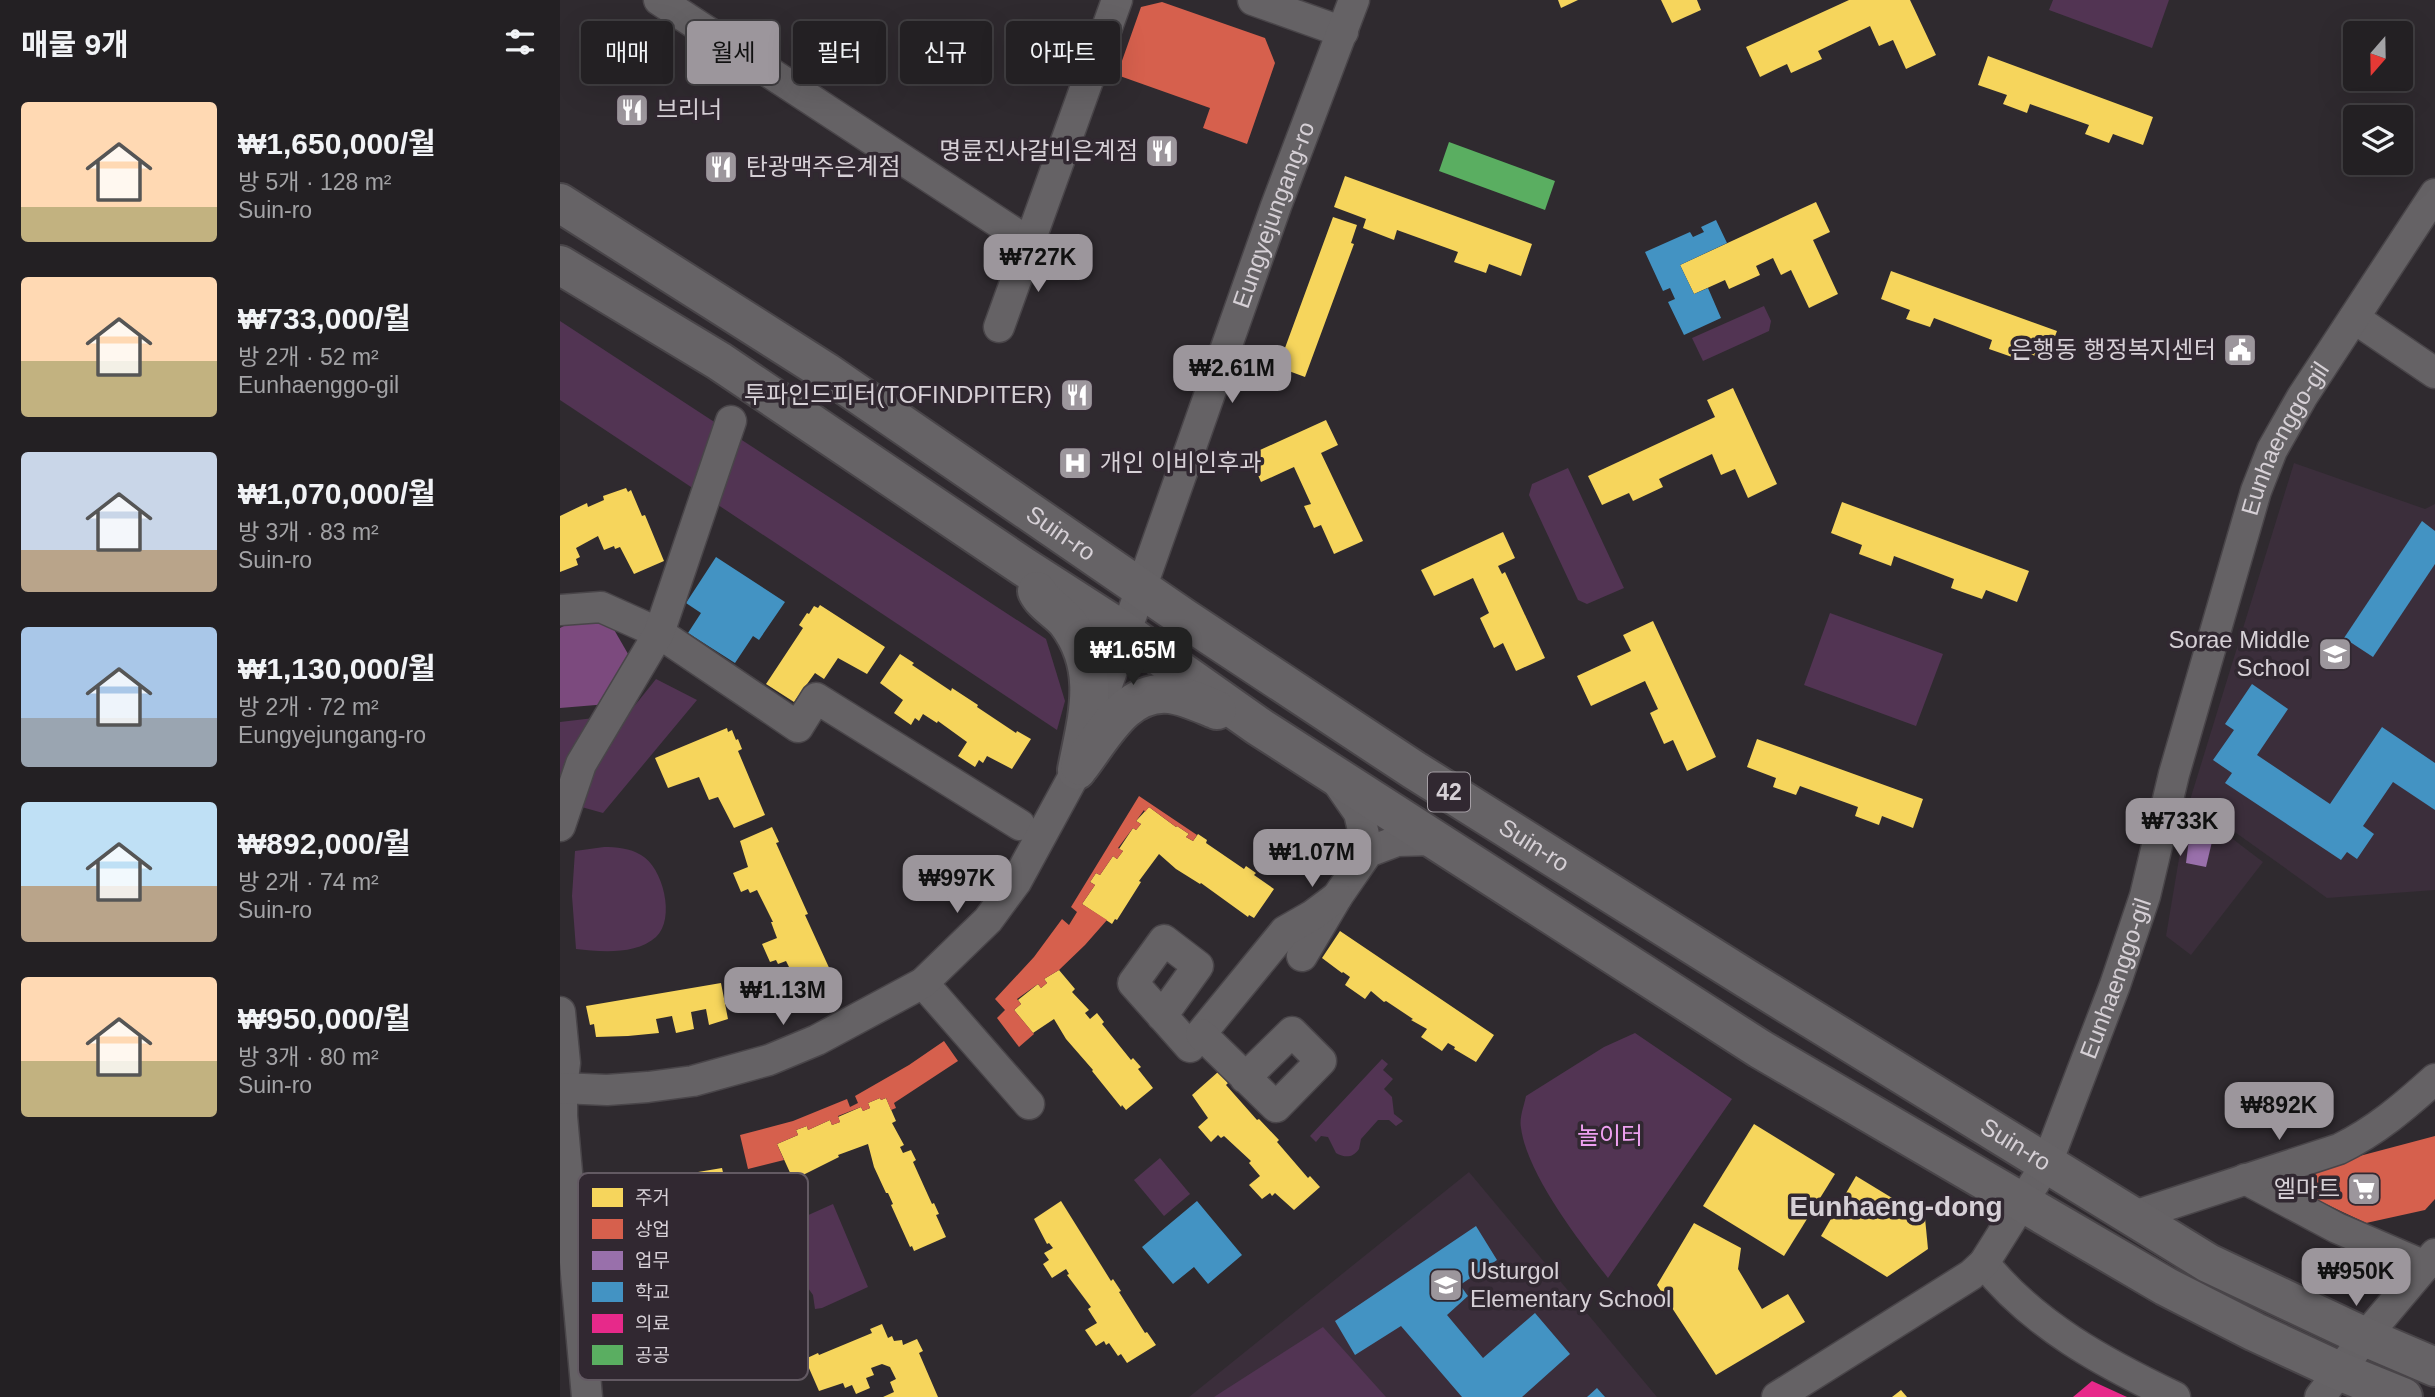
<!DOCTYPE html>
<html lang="ko">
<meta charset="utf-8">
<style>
body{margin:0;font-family:Helvetica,"Noto Sans KR",sans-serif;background:#2b282b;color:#f1f3f6;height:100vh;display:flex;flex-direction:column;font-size:26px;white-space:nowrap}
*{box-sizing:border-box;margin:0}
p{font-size:23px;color:#a3a3a6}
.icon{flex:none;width:38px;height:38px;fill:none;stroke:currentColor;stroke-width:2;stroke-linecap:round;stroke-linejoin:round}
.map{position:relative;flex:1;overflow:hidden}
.panel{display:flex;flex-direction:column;background:#232023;width:560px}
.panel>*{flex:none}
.top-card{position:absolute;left:21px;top:21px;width:665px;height:63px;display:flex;gap:14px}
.needle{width:46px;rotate:200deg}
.buttons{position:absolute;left:1783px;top:21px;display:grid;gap:14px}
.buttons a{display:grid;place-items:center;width:70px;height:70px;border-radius:7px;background:#232023;box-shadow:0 7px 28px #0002,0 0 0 2px #403e41;font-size:35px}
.price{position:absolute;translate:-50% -60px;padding:0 16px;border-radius:14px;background:#9c969c;color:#111;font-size:23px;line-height:46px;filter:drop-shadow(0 2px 4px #0008)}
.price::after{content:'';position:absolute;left:50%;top:42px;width:21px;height:16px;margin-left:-10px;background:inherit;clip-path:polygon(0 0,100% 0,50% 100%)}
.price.on{background:#222;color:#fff}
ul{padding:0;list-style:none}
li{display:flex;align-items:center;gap:21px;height:175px;padding:0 21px}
li span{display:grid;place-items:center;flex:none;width:196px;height:140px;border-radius:7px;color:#555}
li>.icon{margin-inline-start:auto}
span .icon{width:84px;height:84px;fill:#fffc;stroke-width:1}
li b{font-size:30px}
h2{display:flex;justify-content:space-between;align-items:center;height:84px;padding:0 21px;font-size:30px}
.tag{padding:0 24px;border-radius:7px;background:#232023;box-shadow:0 7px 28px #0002,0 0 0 2px #403e41;font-size:24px;line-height:63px}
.tag.on{background:#9c969c;color:#111}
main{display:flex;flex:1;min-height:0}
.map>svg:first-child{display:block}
.built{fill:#3b2e3b}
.green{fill:#523453}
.water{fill:#7c4a7e}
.homes{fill:#f6d55c}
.shops{fill:#d6604d}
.offices{fill:#9970ab}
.schools{fill:#4393c3}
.health{fill:#e7298a}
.public{fill:#5aae61}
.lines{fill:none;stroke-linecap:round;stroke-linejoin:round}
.minor-casing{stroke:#494549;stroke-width:33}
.major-casing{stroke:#494549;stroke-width:42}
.minor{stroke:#656265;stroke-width:30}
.major{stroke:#666366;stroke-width:38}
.labels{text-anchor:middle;stroke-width:7;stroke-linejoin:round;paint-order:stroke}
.shield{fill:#312831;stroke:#a49ea4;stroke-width:2}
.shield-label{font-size:23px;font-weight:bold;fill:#d6d0d6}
.poi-label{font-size:24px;fill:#d6d0d6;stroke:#312831;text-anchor:end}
.street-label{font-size:24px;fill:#d6d0d6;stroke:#312831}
.park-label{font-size:24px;fill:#eea0f0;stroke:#312831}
.quarter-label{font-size:28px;font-weight:bold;fill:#d6d0d6;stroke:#312831}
.key{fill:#312831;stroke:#635a63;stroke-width:2}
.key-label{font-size:19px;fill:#d6d0d6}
</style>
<main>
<section class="panel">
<h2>매물 9개<svg class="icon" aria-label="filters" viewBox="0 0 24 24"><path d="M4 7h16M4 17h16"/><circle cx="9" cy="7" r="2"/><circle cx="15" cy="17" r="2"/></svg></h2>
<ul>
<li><span style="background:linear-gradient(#ffd9b3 75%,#c2b280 0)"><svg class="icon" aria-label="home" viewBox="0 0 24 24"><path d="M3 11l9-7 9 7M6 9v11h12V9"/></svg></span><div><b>₩1,650,000/월</b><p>방 5개 · 128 m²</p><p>Suin-ro</p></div></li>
<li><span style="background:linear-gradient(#ffd9b3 60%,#c2b280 0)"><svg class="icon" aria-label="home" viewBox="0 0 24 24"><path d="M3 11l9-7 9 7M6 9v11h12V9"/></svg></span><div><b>₩733,000/월</b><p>방 2개 · 52 m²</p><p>Eunhaenggo-gil</p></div></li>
<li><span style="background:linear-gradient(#c9d6e8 70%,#b9a48a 0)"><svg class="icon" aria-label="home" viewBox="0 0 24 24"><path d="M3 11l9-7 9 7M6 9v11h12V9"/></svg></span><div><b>₩1,070,000/월</b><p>방 3개 · 83 m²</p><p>Suin-ro</p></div></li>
<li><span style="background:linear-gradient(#a9c7e8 65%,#9aa5b1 0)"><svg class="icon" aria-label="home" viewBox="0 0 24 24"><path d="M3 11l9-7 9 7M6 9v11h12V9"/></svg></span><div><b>₩1,130,000/월</b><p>방 2개 · 72 m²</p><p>Eungyejungang-ro</p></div></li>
<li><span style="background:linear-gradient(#bfe0f5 60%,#b9a48a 0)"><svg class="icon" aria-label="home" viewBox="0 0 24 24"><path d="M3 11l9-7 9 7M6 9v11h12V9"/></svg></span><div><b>₩892,000/월</b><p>방 2개 · 74 m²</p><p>Suin-ro</p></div></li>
<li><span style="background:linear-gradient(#ffd9b3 60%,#c2b280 0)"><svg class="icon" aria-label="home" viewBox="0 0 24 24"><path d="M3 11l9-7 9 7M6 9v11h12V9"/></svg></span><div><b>₩950,000/월</b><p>방 3개 · 80 m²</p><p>Suin-ro</p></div></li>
</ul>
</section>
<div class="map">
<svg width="1875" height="1397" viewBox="0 0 1875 1397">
<rect width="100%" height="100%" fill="#2f2a2f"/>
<g class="built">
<polygon points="1734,463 1865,509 1875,504 1875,890 1767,898 1630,800"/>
<polygon points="1628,805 1703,862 1631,955 1606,936"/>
<polygon points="909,1172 1097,1397 629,1397"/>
</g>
<g class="green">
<polygon points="1493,0 1609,0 1592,48 1489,10"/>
<polygon points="1204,306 1211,321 1209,331 1143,361 1132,338"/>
<polygon points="0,321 486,639 505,701 497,730 0,400"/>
<polygon points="1008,468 1064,588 1027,604 1018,600 969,495 972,484"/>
<polygon points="1270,613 1383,654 1356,726 1244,685"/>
<polygon points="96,679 137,700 43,813 0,801 0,722 68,714"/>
<path d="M44,847c12,0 26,1 37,8 22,12 35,64 15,82 -20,18 -55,15 -80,12l-4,-53 3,-45z"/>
<path d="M1075,1033l97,66 -124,179c-28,-36 -81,-104 -87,-150 -2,-10 3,-22 5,-32l78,-49z"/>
<path d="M822,1059l6,5 -5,6 10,9 -9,10 8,8 2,17 9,7 -7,5 -7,-6h-11l-17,19 -2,10c-6,9 -14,9 -23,4l-8,-16 -7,-1 -5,6 -6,-6z"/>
<polygon points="600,1158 630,1194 604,1216 574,1180"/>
<path d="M273,1204l35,83 -46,21 -7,1 -2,-14 -5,-7h-5l-17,7 -3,-7c27,-13 4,-25 11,-45l10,-4 -9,-18z"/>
<polygon points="763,1327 826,1397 654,1397"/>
</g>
<polygon class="water" points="41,607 79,673 48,704 0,708 0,628"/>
<g class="homes">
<polygon points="998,0 1018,0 1001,8"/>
<polygon points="1101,0 1137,0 1141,10 1112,23"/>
<polygon points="1289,0 1350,0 1376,55 1346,69 1333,40 1319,46 1310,26 1258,51 1262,59 1231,73 1227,64 1200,77 1186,47"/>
<polygon points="1428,56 1593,117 1583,145 1553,134 1549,143 1525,134 1529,125 1470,104 1467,113 1443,104 1447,95 1418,85"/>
<polygon points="785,176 972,244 961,276 929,264 926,273 894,262 898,252 837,230 834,240 803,228 806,219 774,207"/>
<polygon points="1256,202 1270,232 1253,240 1278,294 1249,308 1231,270 1221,275 1213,258 1196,266 1200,275 1169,289 1165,280 1134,294 1120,265"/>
<polygon points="773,217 797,225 791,243 794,244 745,377 718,367"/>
<polygon points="1331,271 1497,331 1486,360 1456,349 1452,357 1429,349 1432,340 1374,318 1370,327 1346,319 1350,310 1321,299"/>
<polygon points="1173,388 1217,484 1188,498 1175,469 1161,475 1152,454 1099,479 1103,487 1073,501 1069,493 1042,505 1028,476 1155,417 1147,400"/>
<polygon points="766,420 778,445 761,453 803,541 774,554 761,525 754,528 744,506 751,504 734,467 701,482 689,455"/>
<polygon points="66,488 68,492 71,490 82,516 85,515 104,561 74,574 60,547 55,549 54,546 44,550 38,536 16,548 20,557 16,559 18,565 0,572 0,516 27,503 28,507 44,500 43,496"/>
<polygon points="1282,502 1469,571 1457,602 1426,590 1422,599 1391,588 1394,579 1334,556 1331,566 1299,554 1302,545 1271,533"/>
<polygon points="943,532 955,558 938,566 942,574 945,572 985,658 956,671 943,643 934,648 920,618 929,613 913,578 874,596 861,570"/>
<polygon points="260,605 325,647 307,674 278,658 264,679 255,673 234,702 206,684 243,628 239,625 247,613 249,614 254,606 258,608"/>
<polygon points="1093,621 1156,757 1127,771 1113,740 1104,744 1090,713 1098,709 1085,681 1031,706 1017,676 1071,651 1063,635"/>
<polygon points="340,654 354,663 352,665 391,691 392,688 418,705 417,707 456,733 457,731 471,739 452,769 427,756 423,763 419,760 415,767 398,756 407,742 378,721 377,723 363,714 359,721 355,718 351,725 334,713 343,700 320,683"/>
<polygon points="167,728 168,732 172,730 176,740 178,739 182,749 178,751 205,815 174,828 158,797 149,800 139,777 108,788 95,758"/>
<polygon points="1197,739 1363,799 1353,828 1322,816 1319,825 1295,816 1298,807 1240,786 1236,795 1213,787 1216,778 1187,767"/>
<polygon points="589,807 616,827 617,826 629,834 626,837 633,841 638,834 647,840 646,843 684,869 686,866 696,873 694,875 714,889 694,918 689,915 688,917 641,883 640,884 616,869 599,854 579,881 581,882 557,920 555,919 552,924 522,904 535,885 530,882 536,873 540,875 553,856 557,859 563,851 559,849 573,828 576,830 581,824 576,821"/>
<polygon points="212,827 219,842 216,843 248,914 245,915 271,972 238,985 226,961 218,964 216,960 210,962 202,944 217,938 211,922 213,922 197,890 190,893 188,889 181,892 173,873 188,867 180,841"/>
<polygon points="780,931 934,1035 916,1062 894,1049 895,1047 888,1043 882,1051 861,1037 867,1029 851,1020 853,1019 826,1001 824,1002 811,991 805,999 785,985 790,977 783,972 782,973 762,958"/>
<polygon points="499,970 515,989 512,992 529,1010 525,1013 530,1019 537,1013 544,1022 542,1024 571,1060 573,1058 581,1067 578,1069 593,1088 566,1110 562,1105 561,1107 532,1071 533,1070 506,1039 494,1019 473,1033 454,1010 461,1004 458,1000 478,984 481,988 487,983 484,979"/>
<polygon points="161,983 168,1019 149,1025 146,1009 131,1012 134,1029 116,1033 112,1016 96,1019 99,1033 68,1036 36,1037 34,1024 30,1025 26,1006"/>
<polygon points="658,1072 668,1083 666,1085 697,1120 699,1119 719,1140 717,1142 748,1178 750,1176 760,1187 734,1210 715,1193 712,1196 710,1193 702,1199 689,1185 700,1176 689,1163 691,1161 664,1136 661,1138 658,1135 651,1142 638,1127 648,1118 632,1095"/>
<polygon points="320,1098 321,1100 326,1098 336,1121 332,1123 344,1145 340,1147 343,1153 351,1150 356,1160 353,1162 372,1204 374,1203 379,1214 376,1215 386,1237 354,1251 352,1246 350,1247 331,1205 333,1204 328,1193 326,1193 314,1167 308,1144 278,1155 279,1157 239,1177 238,1175 232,1177 217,1144 238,1135 236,1130 247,1126 248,1130 270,1120 272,1125 280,1122 278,1117 301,1107 303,1111 310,1108 308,1103"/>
<polygon points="1194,1124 1275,1174 1224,1256 1143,1206"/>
<polygon points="162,1168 171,1208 167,1209 168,1217 177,1215 179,1227 175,1227 184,1273 187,1272 189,1284 186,1284 190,1308 156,1314 155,1308 152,1309 144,1263 146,1263 144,1251 142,1252 138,1231 117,1239 88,1244 88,1242 82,1243 75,1208 98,1204 97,1198 129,1192 126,1174"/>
<polygon points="1296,1176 1365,1218 1368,1249 1327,1277 1261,1236"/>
<polygon points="501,1201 551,1281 553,1279 561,1291 559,1292 585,1333 587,1332 596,1345 567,1363 561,1354 558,1356 549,1343 546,1345 544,1341 536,1346 525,1330 537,1323 528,1309 531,1307 507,1275 509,1274 506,1269 492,1278 483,1264 489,1260 484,1253 493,1248 489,1243 487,1244 474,1219"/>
<polygon points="1134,1223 1181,1248 1178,1269 1202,1309 1228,1294 1245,1322 1156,1375 1097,1285"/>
<polygon points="322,1324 328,1338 332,1336 334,1341 342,1340 343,1345 357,1339 363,1351 359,1353 378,1397 323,1397 334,1392 330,1382 336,1379 330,1367 322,1364 311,1368 314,1375 306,1378 310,1388 296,1394 292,1385 285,1388 283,1383 259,1391 245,1359 258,1353 259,1355 312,1333 310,1329"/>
<polygon points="1341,1390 1347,1397 1332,1397"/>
</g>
<g class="shops">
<polygon points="602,2 705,38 715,63 687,144 643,128 650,108 557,75 581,7"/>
<polygon points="579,796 637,835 633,841 626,837 629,834 617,826 616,827 589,807 585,812 584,810 576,821 581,824 576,830 573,828 558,848 563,851 557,859 553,856 540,875 536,873 530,882 535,885 522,904 547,920 525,945 499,970 484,979 487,983 481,988 478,984 457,999 461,1004 454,1010 474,1034 459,1047 437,1018 445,1010 435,999 474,957 502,919 509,925 517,912 511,907"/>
<polygon points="384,1041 398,1061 334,1103 336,1108 331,1110 326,1098 321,1100 320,1098 308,1103 310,1108 303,1111 301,1107 278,1116 280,1122 272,1125 270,1120 248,1130 247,1126 236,1130 238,1135 217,1144 224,1160 188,1169 180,1135 233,1121 287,1099 290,1107 298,1103 295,1096 349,1065"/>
<polygon points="1875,1136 1875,1199 1865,1210 1806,1223 1713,1179"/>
</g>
<polygon class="offices" points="1631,823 1654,833 1646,867 1626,863"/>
<g class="schools">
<polygon points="1156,220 1167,243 1120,265 1134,294 1148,288 1161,318 1124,335 1108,302 1115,299 1110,288 1103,291 1085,252 1130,232 1133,237 1144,232 1141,227"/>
<polygon points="1862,521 1875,531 1875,564 1813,657 1784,638"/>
<polygon points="156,557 225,602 199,640 193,636 175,663 128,633 141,613 126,603"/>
<polygon points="1692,684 1728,709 1697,755 1770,804 1822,727 1875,763 1875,810 1833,782 1803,826 1814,834 1797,859 1787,852 1781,860 1665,783 1672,773 1653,760 1674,730 1665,724"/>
<polygon points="637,1201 682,1255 648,1284 634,1267 613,1284 582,1247"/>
<polygon points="916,1226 937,1260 900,1285 908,1296 887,1315 923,1358 975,1313 1010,1354 962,1397 902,1397 841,1326 795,1355 775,1321"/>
<polygon points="1037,1388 1045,1397 1027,1397"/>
</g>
<polygon class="health" points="1532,1381 1567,1397 1513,1397"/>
<polygon class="public" points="889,142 995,181 985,210 879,171"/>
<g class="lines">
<g class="minor-casing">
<g id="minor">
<polyline points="99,0 470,243"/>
<polyline points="693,0 783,32"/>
<polyline points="1794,318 1875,373"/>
<polyline points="439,327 557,0"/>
<polyline points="0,610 41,607 99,633 238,727 256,698 460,825"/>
<polyline points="776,780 799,813 808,852"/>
<polyline points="0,826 21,764 99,633 171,421"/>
<polyline points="742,956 777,897 808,852 837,841 874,840"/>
<polyline points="363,983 469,1104"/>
<polyline points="0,1012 5,1063 2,1088 2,1116 27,1397"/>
<polyline points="602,1016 638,966 604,940 573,983 630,1047 725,931 753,915 777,897"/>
<polyline points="641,1034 716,1107 761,1061 732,1032 685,1078"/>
<path id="s1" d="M0,1088l47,2 41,-3 45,-6 76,-21 48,-20 106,-57 65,-63 28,-38 61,-112 199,-564 78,-206"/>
<polyline points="1685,1179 1777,1228 1865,1266"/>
<path d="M1571,1217l208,-68c37,-18 66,-43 96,-70"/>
<path d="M1424,1263c49,62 120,100 191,134"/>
<path id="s2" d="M1217,1397l194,-122 13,-12 63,-100 68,-178 30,-89 29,-122 82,-283 16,-41 30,-53 133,-203"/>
<polyline points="1760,1397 1805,1337 1875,1254"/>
</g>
</g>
<g class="major-casing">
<g id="major">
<path id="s3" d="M0,203l266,169 358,246 230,152 333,209 461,284 157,74 70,30"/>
<polyline points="0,265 159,361 464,567 565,632 698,726 1200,1049 1605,1286 1695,1332 1779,1371 1843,1397"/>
<path d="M477,591c6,13 21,20 30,31 36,48 20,96 10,148"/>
<path d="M520,766c23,-30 46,-77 90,-72 16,2 32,10 47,16"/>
</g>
</g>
<use href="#minor" class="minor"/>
<use href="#major" class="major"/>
</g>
<defs>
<g id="restaurant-square" transform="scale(1.75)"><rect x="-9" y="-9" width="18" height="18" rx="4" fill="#9c969c" stroke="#312831"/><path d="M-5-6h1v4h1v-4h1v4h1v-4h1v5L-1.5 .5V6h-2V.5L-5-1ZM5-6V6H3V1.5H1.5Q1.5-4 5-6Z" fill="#fff"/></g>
<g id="civic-square" transform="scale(1.75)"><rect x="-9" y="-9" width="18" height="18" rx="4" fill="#9c969c" stroke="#312831"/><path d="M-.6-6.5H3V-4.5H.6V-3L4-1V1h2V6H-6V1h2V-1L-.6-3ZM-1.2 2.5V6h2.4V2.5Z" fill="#fff"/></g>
<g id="hospital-square" transform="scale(1.75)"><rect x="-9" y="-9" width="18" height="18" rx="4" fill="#9c969c" stroke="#312831"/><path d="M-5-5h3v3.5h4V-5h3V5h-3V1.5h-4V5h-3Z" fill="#fff"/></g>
<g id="school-square" transform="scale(1.75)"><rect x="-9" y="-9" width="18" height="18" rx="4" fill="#9c969c" stroke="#312831"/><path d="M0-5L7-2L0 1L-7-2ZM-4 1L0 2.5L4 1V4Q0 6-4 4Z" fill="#fff"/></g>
<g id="supermarket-square" transform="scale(1.75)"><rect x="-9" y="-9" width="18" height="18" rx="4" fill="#9c969c" stroke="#312831"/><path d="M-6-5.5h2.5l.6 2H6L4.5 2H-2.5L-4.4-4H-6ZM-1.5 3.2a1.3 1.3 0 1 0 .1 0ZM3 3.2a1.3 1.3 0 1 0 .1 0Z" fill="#fff"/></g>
</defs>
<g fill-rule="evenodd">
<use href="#restaurant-square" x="72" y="110"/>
<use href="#restaurant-square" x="602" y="151"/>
<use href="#restaurant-square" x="161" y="167"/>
<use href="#civic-square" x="1680" y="350"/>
<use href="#restaurant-square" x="517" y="395"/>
<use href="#hospital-square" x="515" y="463"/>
<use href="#school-square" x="1775" y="654"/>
<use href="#supermarket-square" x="1804" y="1189"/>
<use href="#school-square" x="886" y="1285"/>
</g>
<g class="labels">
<rect class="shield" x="868" y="772.5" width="42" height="39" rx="5"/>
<g class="shield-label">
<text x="889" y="800">42</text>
</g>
<g class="poi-label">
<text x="96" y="118" text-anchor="start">브리너</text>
<text x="578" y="159">명륜진사갈비은계점</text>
<text x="186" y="175" text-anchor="start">탄광맥주은계점</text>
<text x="1656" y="358">은행동 행정복지센터</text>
<text x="492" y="403">투파인드피터(TOFINDPITER)</text>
<text x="540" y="471" text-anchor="start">개인 이비인후과</text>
<text x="1750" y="648">Sorae Middle<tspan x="1750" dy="28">School</tspan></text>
<text x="1780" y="1197">엘마트</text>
<text x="910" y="1279" text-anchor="start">Usturgol<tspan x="910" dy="28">Elementary School</tspan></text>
</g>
<g class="street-label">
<text dy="8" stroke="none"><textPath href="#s1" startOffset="1239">Eungyejungang-ro</textPath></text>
<text dy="8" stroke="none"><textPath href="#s2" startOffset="1129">Eunhaenggo-gil</textPath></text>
<text dy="8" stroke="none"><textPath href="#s3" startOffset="600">Suin-ro</textPath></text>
<text dy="8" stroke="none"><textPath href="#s3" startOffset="1167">Suin-ro</textPath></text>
<text dy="8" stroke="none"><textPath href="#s2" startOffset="562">Eunhaenggo-gil</textPath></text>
<text dy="8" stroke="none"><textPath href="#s3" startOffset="1734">Suin-ro</textPath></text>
</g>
<g class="park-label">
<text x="1050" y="1144">놀이터</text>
</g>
<g class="quarter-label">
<text x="1336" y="1216">Eunhaeng-dong</text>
</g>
</g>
<rect x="18" y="1173" width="230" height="207" rx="10" class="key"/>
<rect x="32" y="1188" width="31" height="19" fill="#f6d55c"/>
<rect x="32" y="1219" width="31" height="20" fill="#d6604d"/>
<rect x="32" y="1251" width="31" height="19" fill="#9970ab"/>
<rect x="32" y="1282" width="31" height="20" fill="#4393c3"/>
<rect x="32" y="1314" width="31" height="19" fill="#e7298a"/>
<rect x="32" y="1345" width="31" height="20" fill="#5aae61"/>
<g class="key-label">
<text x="75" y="1204">주거</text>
<text x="75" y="1236">상업</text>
<text x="75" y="1267">업무</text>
<text x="75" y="1299">학교</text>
<text x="75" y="1330">의료</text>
<text x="75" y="1362">공공</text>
</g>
</svg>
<div class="buttons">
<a><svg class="needle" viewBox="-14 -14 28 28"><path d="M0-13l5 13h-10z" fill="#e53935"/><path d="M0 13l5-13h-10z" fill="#a3a3a6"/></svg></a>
<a><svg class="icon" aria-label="layers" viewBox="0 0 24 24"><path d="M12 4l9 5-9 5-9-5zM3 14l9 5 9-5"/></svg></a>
</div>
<b class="price" style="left:478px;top:294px">₩727K</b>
<b class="price" style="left:672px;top:405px">₩2.61M</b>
<b class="price on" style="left:573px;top:687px">₩1.65M</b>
<b class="price" style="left:1620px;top:858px">₩733K</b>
<b class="price" style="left:752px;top:889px">₩1.07M</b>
<b class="price" style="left:397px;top:915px">₩997K</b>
<b class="price" style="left:223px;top:1027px">₩1.13M</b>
<b class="price" style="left:1719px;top:1142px">₩892K</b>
<b class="price" style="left:1796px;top:1308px">₩950K</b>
<div class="top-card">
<a class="tag">매매</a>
<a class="tag on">월세</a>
<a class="tag">필터</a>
<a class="tag">신규</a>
<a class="tag">아파트</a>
</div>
</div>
</main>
